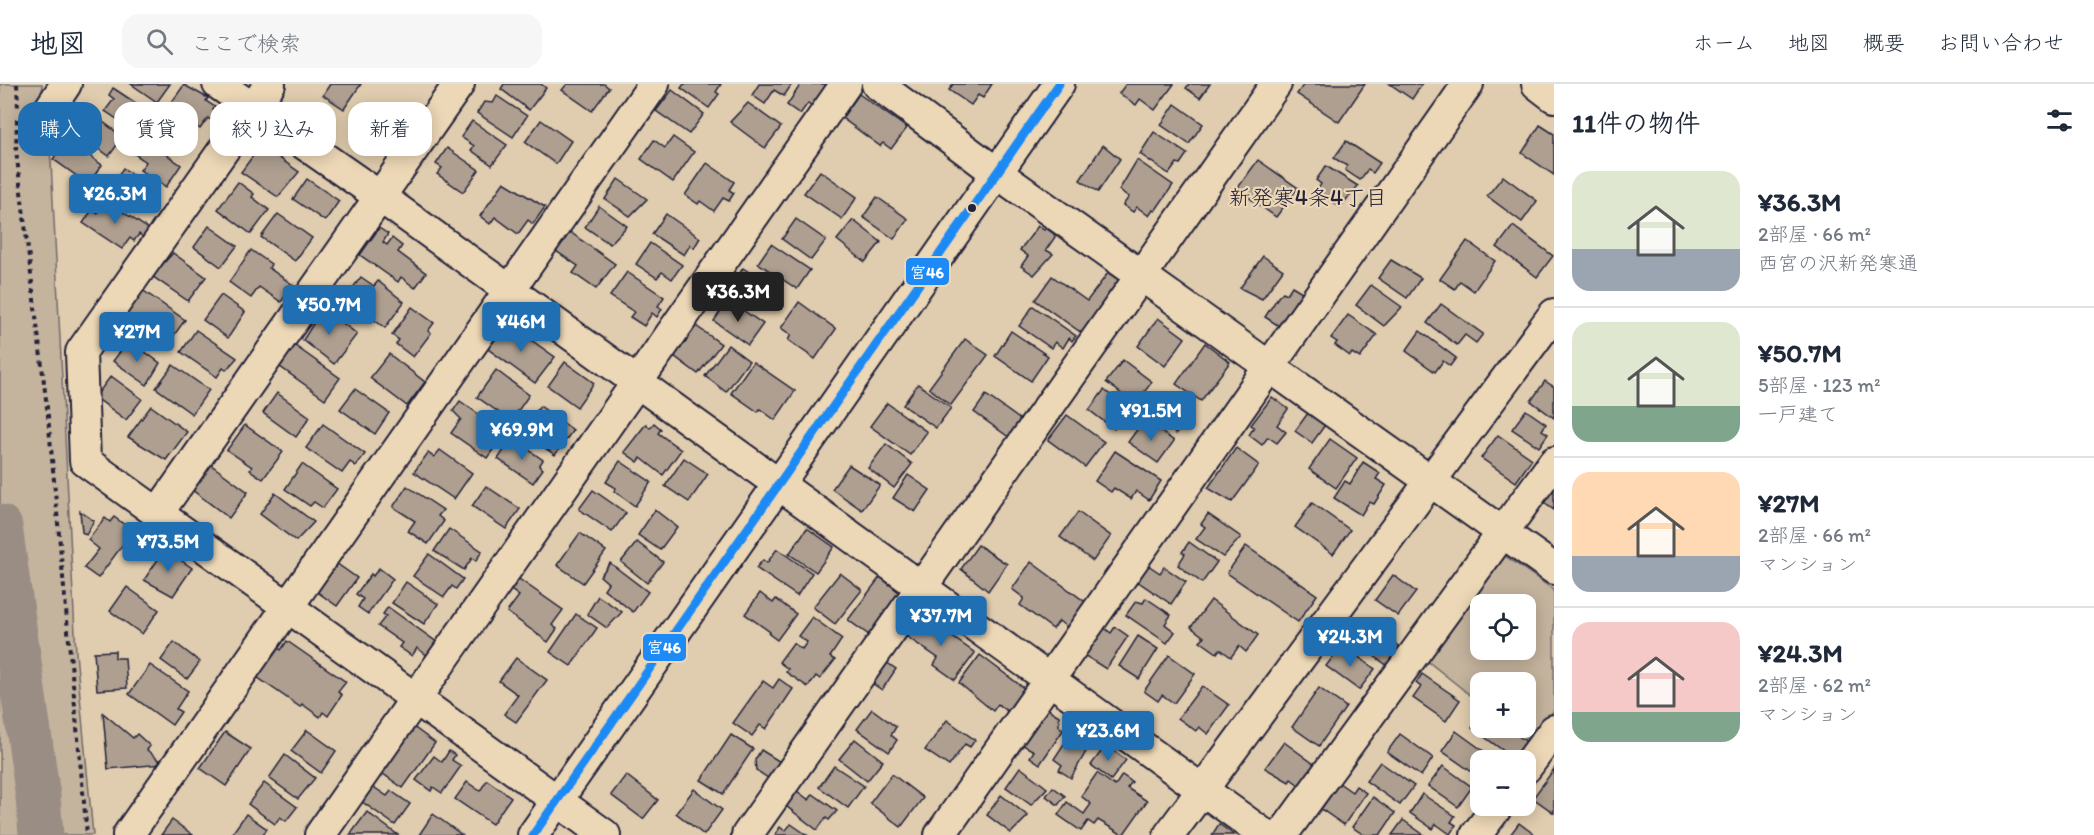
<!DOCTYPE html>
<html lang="ja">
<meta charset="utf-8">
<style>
body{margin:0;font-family:Itim,"Klee One",sans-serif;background:#f6f6f7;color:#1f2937;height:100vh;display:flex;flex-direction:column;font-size:22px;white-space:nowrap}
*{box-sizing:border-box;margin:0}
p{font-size:20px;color:#747a83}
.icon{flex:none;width:33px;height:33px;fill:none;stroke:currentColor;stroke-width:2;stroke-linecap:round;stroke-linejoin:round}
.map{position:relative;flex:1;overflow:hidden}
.sheet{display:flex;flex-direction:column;background:#fff;width:540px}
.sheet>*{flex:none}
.top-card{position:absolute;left:18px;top:18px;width:570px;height:54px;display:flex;gap:12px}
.tools{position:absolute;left:1470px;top:510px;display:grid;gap:12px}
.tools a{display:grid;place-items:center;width:66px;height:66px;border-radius:12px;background:#fff;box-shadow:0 3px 15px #0003;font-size:30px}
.price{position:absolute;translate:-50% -51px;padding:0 14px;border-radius:6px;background:#1f6fb2;color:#fff;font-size:20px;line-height:39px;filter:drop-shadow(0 2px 3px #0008)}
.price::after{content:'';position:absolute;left:50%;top:36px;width:18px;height:14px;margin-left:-9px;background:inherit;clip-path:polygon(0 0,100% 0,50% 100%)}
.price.selected{background:#222;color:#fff}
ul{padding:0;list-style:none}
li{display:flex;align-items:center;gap:18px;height:150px;padding:0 18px}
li+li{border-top:2px solid #e0e1e3}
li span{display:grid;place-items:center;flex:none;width:168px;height:120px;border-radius:18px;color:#555}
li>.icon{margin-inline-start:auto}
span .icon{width:72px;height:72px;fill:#fffc;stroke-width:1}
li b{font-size:26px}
h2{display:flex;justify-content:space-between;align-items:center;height:72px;padding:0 18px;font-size:26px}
.chip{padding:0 21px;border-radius:18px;background:#fff;box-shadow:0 3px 15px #0003;font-size:21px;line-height:54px}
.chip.selected{background:#1f6fb2;color:#fff}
header{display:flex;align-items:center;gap:36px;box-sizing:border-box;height:84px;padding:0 30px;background:#fff;border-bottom:2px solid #e0e1e3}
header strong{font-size:28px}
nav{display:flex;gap:33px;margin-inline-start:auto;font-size:21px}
.search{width:420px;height:54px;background:#f6f6f7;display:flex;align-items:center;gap:15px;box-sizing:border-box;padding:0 21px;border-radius:18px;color:#747a83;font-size:22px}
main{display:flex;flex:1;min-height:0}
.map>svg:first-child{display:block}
.green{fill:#c4b39d;stroke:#736a6c;stroke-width:1.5;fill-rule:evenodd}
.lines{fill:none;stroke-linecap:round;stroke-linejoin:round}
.river{stroke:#9a8e84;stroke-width:45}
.building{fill:#ae9f90;stroke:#22223b;stroke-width:1.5}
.minor-casing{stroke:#22223b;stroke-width:34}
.path{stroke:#22223b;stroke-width:4;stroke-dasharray:4.5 4.5;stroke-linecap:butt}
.minor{stroke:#ecd7b6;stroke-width:30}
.bus-1-casing{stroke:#ecd7b6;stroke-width:14}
.bus-1{stroke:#1e8af5;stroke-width:9}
.bus-dot{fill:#22223b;stroke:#ecd7b6;stroke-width:2}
.labels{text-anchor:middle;stroke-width:4.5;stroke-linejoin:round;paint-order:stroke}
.neighbourhood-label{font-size:22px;fill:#22223b;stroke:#ecd7b6}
.line-badge{stroke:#ecd7b6;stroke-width:2}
.badge-label{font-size:16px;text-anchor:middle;font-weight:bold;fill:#fff}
</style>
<header>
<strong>地図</strong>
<div class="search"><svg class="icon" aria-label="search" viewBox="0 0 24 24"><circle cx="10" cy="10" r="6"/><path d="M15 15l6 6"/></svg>ここで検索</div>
<nav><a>ホーム</a><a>地図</a><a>概要</a><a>お問い合わせ</a></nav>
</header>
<main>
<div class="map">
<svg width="1554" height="751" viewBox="0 0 1554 751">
<rect width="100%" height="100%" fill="#e0ccae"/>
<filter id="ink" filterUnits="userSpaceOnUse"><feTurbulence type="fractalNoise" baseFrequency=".0167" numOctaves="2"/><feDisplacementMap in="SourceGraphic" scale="12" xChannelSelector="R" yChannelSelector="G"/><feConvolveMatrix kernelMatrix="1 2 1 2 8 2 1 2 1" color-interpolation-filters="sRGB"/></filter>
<g filter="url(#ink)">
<g class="green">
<polygon points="0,0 42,0 51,78 76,569 93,751 0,751"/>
<path d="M1505,472l49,34v120l-23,32 -19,-14h14v-46h-46v21l-55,-44 72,-102zM1480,520h46v46h-46z"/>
</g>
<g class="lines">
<polyline class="river" points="0,443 38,713 41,751"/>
</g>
<g class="building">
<polygon points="131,0 170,0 157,18"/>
<polygon points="330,0 361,0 344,25 323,11"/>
<polygon points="504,0 541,0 546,4 529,26 501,5"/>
<polygon points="567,0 604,0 609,4 592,27 562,6"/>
<polygon points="684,0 721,0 716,8 719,10 709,24 681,4"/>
<polygon points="759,0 792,0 784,12 774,6 765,20 752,11"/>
<polygon points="801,0 832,0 815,24 808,19 800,30 787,21"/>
<polygon points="953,0 992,0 983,14 978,11 971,21 949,6"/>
<polygon points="1126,0 1174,0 1155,26 1140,15 1136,21 1119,9"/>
<polygon points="1189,0 1210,0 1200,14 1186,4"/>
<polygon points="1304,0 1365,0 1339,38 1297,10"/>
<polygon points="1390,0 1422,0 1412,15"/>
<polygon points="184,1 208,14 206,17 215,23 213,26 218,30 212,37 208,34 200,45 169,22"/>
<polygon points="113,4 148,27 135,47 105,27 114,15 109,11"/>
<polygon points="672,6 704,30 689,50 656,27"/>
<polygon points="859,10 907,44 891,65 883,59 880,62 842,34"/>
<polygon points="497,12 527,32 513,53 477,29 484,18 493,19"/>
<polygon points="748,19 781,43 765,64 730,38"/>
<polygon points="1175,20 1203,40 1189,60 1161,41"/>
<polygon points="87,26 123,53 109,72 80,51 89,39 81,33"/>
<polygon points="158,27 188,47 174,68 143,48"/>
<polygon points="541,36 571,57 556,80 525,58"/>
<polygon points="472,37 507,61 492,81 471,66 474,62 461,53"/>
<polygon points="1540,41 1554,50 1554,91 1522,69"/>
<polygon points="1154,48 1187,70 1180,80 1177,79 1169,90 1140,70"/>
<polygon points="142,53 181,81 166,103 140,86 146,78 132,68"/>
<polygon points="673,53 694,68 673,98 641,75 654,56 665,64"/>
<polygon points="67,56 102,81 88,100 53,75"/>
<polygon points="1346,57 1380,79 1373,89 1368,85 1360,96 1345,86 1347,82 1334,74"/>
<polygon points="261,61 299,88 278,113 241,88"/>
<polygon points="1103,61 1120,75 1098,108 1080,96"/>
<polygon points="447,64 479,86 463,108 437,90 442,84 436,80"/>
<polygon points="1137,76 1173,101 1155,127 1153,126 1149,132 1137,123 1133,128 1123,121 1129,113 1119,106"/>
<polygon points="1258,76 1298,104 1276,133 1237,105"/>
<polygon points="707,79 734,98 729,106 734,109 729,117 723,114 714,127 700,117 698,120 685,111"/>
<polygon points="1326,82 1358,102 1340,123 1317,107 1321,100 1316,96"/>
<polygon points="123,84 156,107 149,116 145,112 136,124 115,109 117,106 111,102"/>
<polygon points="820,87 857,113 842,135 804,109"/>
<polygon points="1503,92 1537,117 1522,138 1487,112"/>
<polygon points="307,95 339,117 325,137 293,115"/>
<polygon points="618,95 647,115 630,132 605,115"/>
<polygon points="238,98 254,110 252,113 269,126 251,150 218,125"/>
<polygon points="504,98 545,123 533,140 528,136 518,150 495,133 490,140 480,132"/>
<polygon points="877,113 908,135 894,155 863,133"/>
<polygon points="105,116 150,146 144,154 139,150 134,157 130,154 122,165 83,139 92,126 97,129"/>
<polygon points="599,122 627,142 610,160 585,143"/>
<polygon points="278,130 312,154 295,177 261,153"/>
<polygon points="666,130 700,154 694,164 690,161 684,171 652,150"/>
<polygon points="796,135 826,156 811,176 782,155"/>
<polygon points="853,136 881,158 865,178 837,156"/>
<polygon points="209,142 237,162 221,183 194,163"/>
<polygon points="1038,142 1044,146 1046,144 1054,150 1055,153 1046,166 1053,170 1034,191 1021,182 1028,172 1020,166"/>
<polygon points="1513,142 1553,172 1537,193 1497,163"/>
<polygon points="379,144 388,150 383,158 387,161 392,154 402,162 398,168 426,189 415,204 401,193 398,198 360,171"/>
<polygon points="570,148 615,180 596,205 573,189 578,182 556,167"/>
<polygon points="1467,157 1495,177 1474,207 1460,197 1455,205 1440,195"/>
<polygon points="650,159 682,181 672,195 662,188 657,194 636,180"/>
<polygon points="771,160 810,186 797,205 758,179"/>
<polygon points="251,166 271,180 269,184 293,201 281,218 259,203 251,214 229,198"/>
<polygon points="173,169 206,193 188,217 152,192"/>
<polygon points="1263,172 1283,186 1262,215 1240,204"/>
<polygon points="1391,176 1421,194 1407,214 1378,194"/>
<polygon points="743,184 782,210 771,226 761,219 755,226 722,204 731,192 736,195"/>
<polygon points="627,188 664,213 658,222 662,225 657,233 652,229 644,242 630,233 634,228 610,212"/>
<polygon points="1108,189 1124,200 1086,252 1035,216 1052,192 1087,217"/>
<polygon points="361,193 374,202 378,197 404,218 385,244 345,214"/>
<polygon points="1371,201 1402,223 1384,242 1356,221"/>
<polygon points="1292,202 1307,211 1290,238 1284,234 1279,242 1265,233 1278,213 1283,208 1287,210"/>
<polygon points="141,205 185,236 167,261 123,230"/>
<polygon points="221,211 245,228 228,254 203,236"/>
<polygon points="728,216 763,240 748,261 714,237"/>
<polygon points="799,218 836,245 815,275 788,256 791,251 781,244"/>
<polygon points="1441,220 1483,250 1476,259 1465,251 1457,261 1427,239"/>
<polygon points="1033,222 1076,252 1072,257 1069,254 1063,264 1055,258 1051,264 1019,242"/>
<polygon points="412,223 434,239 428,247 431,249 413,273 396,260 399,256 392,251"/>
<polygon points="323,224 357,250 334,280 303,256"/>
<polygon points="1348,231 1377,251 1360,274 1352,269 1350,272 1335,261 1337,258 1331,254"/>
<polygon points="1158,234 1185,254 1165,282 1138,262"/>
<polygon points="507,239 555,273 535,299 488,265"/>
<polygon points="696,242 721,260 698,290 674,272"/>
<polygon points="196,246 237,274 226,286 223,284 217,293 181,268"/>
<polygon points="1011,247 1048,272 1031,297 995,272"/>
<polygon points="1420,247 1456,274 1450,282 1443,277 1435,288 1406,267"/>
<polygon points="965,255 988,271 951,321 929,304"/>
<polygon points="133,259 160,279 147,301 113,277 126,260 130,263"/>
<polygon points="291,259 340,294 325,315 276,280"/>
<polygon points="1205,259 1230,278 1201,317 1176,300"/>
<polygon points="728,261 749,277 726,308 705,292"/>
<polygon points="389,270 425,298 407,322 370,294"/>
<polygon points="1123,276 1152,298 1135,320 1106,298"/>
<polygon points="565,278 594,299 577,323 548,302"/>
<polygon points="753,278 795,307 775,336 760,325 758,328 731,309"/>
<polygon points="173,281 209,306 192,330 156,304"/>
<polygon points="496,286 529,311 511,337 477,313"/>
<polygon points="111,292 142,315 126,336 95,313"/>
<polygon points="1545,297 1554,303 1554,334 1531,317"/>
<polygon points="918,300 951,324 936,344 903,321"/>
<polygon points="355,305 389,329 375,350 340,325"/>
<polygon points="1104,306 1129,325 1114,345 1089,326"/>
<polygon points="277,309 310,333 296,353 263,329"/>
<polygon points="986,311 1022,337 1010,354 974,328"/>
<polygon points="1161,311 1189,333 1176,350 1148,328"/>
<polygon points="1272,313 1288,325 1277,341 1286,348 1277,359 1268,353 1262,361 1249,351 1254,343 1251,341"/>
<polygon points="460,317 487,336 485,339 503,352 487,374 451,349 461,335 453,327"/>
<polygon points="887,319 927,348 910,371 870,342"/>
<polygon points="151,322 187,348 166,376 128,353"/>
<polygon points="540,322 573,346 555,371 522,348"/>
<polygon points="1526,326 1546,340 1542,346 1548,350 1539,363 1512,345"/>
<polygon points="1308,329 1325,341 1312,359 1295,347"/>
<polygon points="1067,331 1104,358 1085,383 1048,356"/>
<polygon points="1144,336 1174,357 1158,379 1128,358"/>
<polygon points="654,339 661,345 658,349 681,366 663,391 641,374 638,378 624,368 646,340 650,344"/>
<polygon points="323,340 365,370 356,382 350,378 342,389 306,364"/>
<polygon points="245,341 283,368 263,395 250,386 252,383 227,366"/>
<polygon points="1498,351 1532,375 1516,398 1481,374"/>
<polygon points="512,354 543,376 539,382 543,385 533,399 498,375"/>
<polygon points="1330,355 1357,374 1336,404 1309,385"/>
<polygon points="886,360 912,380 894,404 868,384"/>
<polygon points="1236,364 1259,381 1232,418 1208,404"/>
<polygon points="440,366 472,389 454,415 414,388 428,369 434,373"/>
<polygon points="1115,367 1161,397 1149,416 1136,407 1131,415 1114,404 1111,408 1095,397"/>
<polygon points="684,374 708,390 689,418 665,402"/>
<polygon points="620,377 651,398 635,422 614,407 616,404 606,398"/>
<polygon points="1363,378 1380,389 1376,395 1386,401 1374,420 1369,418 1361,431 1334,414 1345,397 1350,400"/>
<polygon points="210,380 248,408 229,434 191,405"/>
<polygon points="302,380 337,405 323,424 314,418 310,422 285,405"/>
<polygon points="849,381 880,401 862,426 832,405"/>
<polygon points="908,391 930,406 915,428 893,414"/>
<polygon points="1554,397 1554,426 1540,416"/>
<polygon points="407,402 443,426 438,432 444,437 428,460 408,447 415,437 393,423"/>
<polygon points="486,402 520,425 506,445 472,422"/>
<polygon points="593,406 626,429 612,448 579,425"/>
<polygon points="275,409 314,438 296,457 260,430"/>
<polygon points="1312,419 1350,446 1333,470 1295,443"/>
<polygon points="655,426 677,443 660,466 638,451"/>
<polygon points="80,427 94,437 86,451 82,448"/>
<polygon points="1078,428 1111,452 1093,477 1060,453"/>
<polygon points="1208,430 1241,453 1223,473 1196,455 1205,443 1201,440"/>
<polygon points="114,433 133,447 98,494 84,484 99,465 88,456 105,434 110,438"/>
<polygon points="807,444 834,463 816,488 789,470"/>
<polygon points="449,445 482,467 476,477 472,474 464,486 434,467"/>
<polygon points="580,449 606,467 583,499 557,481"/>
<polygon points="637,458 663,478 647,499 621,478"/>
<polygon points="1189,458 1217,478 1202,499 1178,481 1185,470 1182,468"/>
<polygon points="978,461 1007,480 988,507 961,485"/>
<polygon points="1246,462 1317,511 1298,538 1227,489"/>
<polygon points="165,465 192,484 173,512 144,496"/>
<polygon points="777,465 812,489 797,512 756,484 763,476 767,479"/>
<polygon points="429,470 463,495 456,505 452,502 444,513 413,492"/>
<polygon points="1031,478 1088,520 1069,545 1059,537 1053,545 1020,521 1024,514 1012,505"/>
<polygon points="336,479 357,494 337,522 316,507"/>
<polygon points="610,479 648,508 633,528 604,505 608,499 600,492"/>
<polygon points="1148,481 1160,489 1164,483 1186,498 1171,520 1137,497"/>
<polygon points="379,484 393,495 368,530 358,523 363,515 356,510 371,490 373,492"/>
<polygon points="840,489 862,506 835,540 813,523"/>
<polygon points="1393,491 1416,508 1398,532 1375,516"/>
<polygon points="880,493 900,509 869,551 848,536"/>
<polygon points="519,495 563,526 552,541 557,545 548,558 507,528 519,512 511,506"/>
<polygon points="406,498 438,520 424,540 392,519"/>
<polygon points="127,503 159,526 142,550 110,527"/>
<polygon points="760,509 773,519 776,515 796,530 777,556 769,550 770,548 745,530"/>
<polygon points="598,512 622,528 607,544 587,530"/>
<polygon points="1146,514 1171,531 1165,540 1175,548 1167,559 1126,531 1136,517 1143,519"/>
<polygon points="1211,516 1258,551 1246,568 1239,562 1231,573 1220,565 1217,569 1200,557 1204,553 1191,543"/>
<polygon points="388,523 438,559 428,572 417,564 412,572 399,563 402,559 378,542 386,532 383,530"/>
<polygon points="576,530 597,544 571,582 550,568"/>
<polygon points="921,531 975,569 955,596 934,581 938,574 906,552"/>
<polygon points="812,533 842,555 830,573 835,576 820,595 816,592 808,603 786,588 788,585 779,578 793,559 802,565 807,558 798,552"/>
<polygon points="1370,542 1401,564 1388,582 1353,557 1361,545 1366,548"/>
<polygon points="1103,543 1111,549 1115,543 1128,552 1106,585 1084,571"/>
<polygon points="1138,552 1158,565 1139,595 1119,582"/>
<polygon points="287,557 346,598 338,608 342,611 328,632 323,628 320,633 302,620 300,623 254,591 275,562 281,566"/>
<polygon points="174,558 200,578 187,595 161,576"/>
<polygon points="1342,561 1375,585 1359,606 1326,582"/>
<polygon points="115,567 115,574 125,574 127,604 97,606 94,568"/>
<polygon points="980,571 1025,605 1008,628 998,620 993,627 959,599"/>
<polygon points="1169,571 1195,590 1174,619 1162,611 1158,617 1144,607"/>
<polygon points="516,574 547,596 516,638 504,630 518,611 499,597"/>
<polygon points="883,576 896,585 882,606 869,597"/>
<polygon points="150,581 188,607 176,625 181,628 172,641 129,610"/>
<polygon points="1422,590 1460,616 1446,637 1413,614 1421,603 1416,599"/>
<polygon points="779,595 793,605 766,645 760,641 752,652 733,639 763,597 773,604"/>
<polygon points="1202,602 1229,621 1208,650 1199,643 1196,647 1178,634"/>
<polygon points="1319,604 1346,623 1319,662 1292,643"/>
<polygon points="872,625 896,643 891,651 897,656 889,668 857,645"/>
<polygon points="1048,625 1059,632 1059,643 1064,645 1040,680 1030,673 1034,667 1023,661"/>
<polygon points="103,629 133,654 137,650 150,662 147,666 163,680 108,685"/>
<polygon points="1480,631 1480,644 1507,644 1527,658 1515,675 1472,644"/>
<polygon points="947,636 975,656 970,663 965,660 949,682 925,666"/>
<polygon points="412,642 435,659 403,704 379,687"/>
<polygon points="307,646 336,667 321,689 291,667"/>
<polygon points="1073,646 1092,657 1071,694 1059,686 1062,681 1054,675"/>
<polygon points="1456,647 1496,676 1480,676 1480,686 1476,682 1472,688 1442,667"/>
<polygon points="225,648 251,665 226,702 200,684"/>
<polygon points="1400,650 1433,674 1421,692 1387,668"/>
<polygon points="731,651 753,665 723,710 701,696"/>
<polygon points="855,655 883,677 867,697 839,675"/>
<polygon points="1284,658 1318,683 1303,704 1291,695 1289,698 1265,684"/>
<polygon points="1106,661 1126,676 1111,696 1091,681"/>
<polygon points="761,666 782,679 771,696 756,686 755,676"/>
<polygon points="449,667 455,671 452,676 461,682 442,709 433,703 431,707 416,696 434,672 442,678"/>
<polygon points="285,671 315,694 298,715 269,694"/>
<polygon points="1380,678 1414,702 1400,721 1366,697"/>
<polygon points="834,682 864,702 848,724 819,703"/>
<polygon points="1443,682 1472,703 1458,723 1428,702"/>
<polygon points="1020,683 1047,704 1031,721 1006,703"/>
<polygon points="1554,685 1554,729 1533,714"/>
<polygon points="1097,689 1115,702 1122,691 1132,698 1127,704 1147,717 1123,751 1098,736 1094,741 1088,737 1081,747 1058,731 1067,718 1084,730 1091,720 1081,712"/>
<polygon points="892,690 923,714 901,743 870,719"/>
<polygon points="626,691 658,716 643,735 611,711"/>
<polygon points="487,696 511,713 492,740 455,715 467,698 480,707"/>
<polygon points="264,699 297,723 286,737 280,733 275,740 248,720"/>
<polygon points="1339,699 1352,708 1356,702 1366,709 1344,741 1321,725"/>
<polygon points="372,702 387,712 391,707 410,720 395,741 361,717"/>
<polygon points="1053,703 1065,712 1058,721 1046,712"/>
<polygon points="694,705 722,726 704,751 676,729"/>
<polygon points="797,707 809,716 813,710 837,727 829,736 826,734 817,746 786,722"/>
<polygon points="1422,710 1455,732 1451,738 1456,741 1450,750 1436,740 1433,745 1410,729"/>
<polygon points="1001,711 1028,732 1011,749 987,731"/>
<polygon points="1373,713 1395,729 1380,751 1364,751 1352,743"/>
<polygon points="367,728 398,751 350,751"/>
<polygon points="246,730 267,745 263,751 231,751"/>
<polygon points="433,730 462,751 419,751"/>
<polygon points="172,736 193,751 161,751"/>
<polygon points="1403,736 1424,751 1392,751"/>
<polygon points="1519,739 1535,751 1510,751"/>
<polygon points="791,740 807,751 775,751 780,743 785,747"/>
<polygon points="1219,740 1234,751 1212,751"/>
</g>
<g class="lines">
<g class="minor-casing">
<g id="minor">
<polyline points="218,0 379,112 1265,751"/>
<polyline points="270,0 81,268 85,377 605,751"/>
<polyline points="877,0 997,89 1554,485"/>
<polyline points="1537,0 1554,13"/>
<polyline points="46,30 66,0"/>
<polyline points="158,429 459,0"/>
<polyline points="1526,684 1554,646"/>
<polyline points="128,751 654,0"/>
<polyline points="320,751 846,0"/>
<polyline points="533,751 1059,0"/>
<polyline points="747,751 1276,0"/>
<polyline points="940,751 1468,0"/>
<polyline points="1169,751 1554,230"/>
<polyline points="1282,751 1554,378"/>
<polyline points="1476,751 1498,722"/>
</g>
</g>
<g class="path">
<polyline points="17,0 18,25"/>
<polyline points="17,35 16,66 48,332 87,751"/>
</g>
<use href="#minor" class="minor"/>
<g class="bus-1-casing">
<polyline id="bus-1" points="533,751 1059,0"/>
</g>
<use href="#bus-1" class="bus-1"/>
</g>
</g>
<circle class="bus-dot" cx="972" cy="124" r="5"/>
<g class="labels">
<g class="neighbourhood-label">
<text x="1308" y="121">新発寒4条4丁目</text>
</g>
</g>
<g class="line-badge">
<rect x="905" y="173" width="45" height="29" rx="6" fill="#1e8af5"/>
<rect x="642" y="549" width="45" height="29" rx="6" fill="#1e8af5"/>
</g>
<g class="badge-label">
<text x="927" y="194">宮46</text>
<text x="664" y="569">宮46</text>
</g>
</svg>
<div class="tools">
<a><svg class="icon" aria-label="locate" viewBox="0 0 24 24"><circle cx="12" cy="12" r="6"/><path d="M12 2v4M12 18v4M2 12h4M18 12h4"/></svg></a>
<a>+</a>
<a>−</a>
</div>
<b class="price" style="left:115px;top:141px">¥26.3M</b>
<b class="price selected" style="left:738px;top:239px">¥36.3M</b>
<b class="price" style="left:329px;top:252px">¥50.7M</b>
<b class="price" style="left:521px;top:269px">¥46M</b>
<b class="price" style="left:137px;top:279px">¥27M</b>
<b class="price" style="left:1151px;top:358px">¥91.5M</b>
<b class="price" style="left:522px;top:377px">¥69.9M</b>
<b class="price" style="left:168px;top:489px">¥73.5M</b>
<b class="price" style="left:941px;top:563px">¥37.7M</b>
<b class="price" style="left:1350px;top:584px">¥24.3M</b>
<b class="price" style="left:1108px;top:678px">¥23.6M</b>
<div class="top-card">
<a class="chip selected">購入</a>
<a class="chip">賃貸</a>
<a class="chip">絞り込み</a>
<a class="chip">新着</a>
</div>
</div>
<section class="sheet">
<h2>11件の物件<svg class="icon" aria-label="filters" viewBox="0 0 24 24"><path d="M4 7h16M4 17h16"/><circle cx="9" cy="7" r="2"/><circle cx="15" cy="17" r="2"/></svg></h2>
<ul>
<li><span style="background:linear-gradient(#dfe7d0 65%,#9aa5b1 0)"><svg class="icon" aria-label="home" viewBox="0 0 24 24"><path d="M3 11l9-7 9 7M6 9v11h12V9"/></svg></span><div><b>¥36.3M</b><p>2部屋 · 66 m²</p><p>西宮の沢新発寒通</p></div></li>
<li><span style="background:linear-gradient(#dfe7d0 70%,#7fa58c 0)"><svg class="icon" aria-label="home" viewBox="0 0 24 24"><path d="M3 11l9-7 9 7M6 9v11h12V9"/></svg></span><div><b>¥50.7M</b><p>5部屋 · 123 m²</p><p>一戸建て</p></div></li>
<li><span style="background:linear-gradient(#ffd9b3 70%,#9aa5b1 0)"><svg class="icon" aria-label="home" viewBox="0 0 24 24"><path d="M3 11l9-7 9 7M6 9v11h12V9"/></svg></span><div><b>¥27M</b><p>2部屋 · 66 m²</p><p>マンション</p></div></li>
<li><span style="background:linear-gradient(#f6c9c9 75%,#7fa58c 0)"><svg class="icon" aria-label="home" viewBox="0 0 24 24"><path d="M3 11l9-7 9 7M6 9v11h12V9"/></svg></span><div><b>¥24.3M</b><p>2部屋 · 62 m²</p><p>マンション</p></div></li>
</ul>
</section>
</main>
